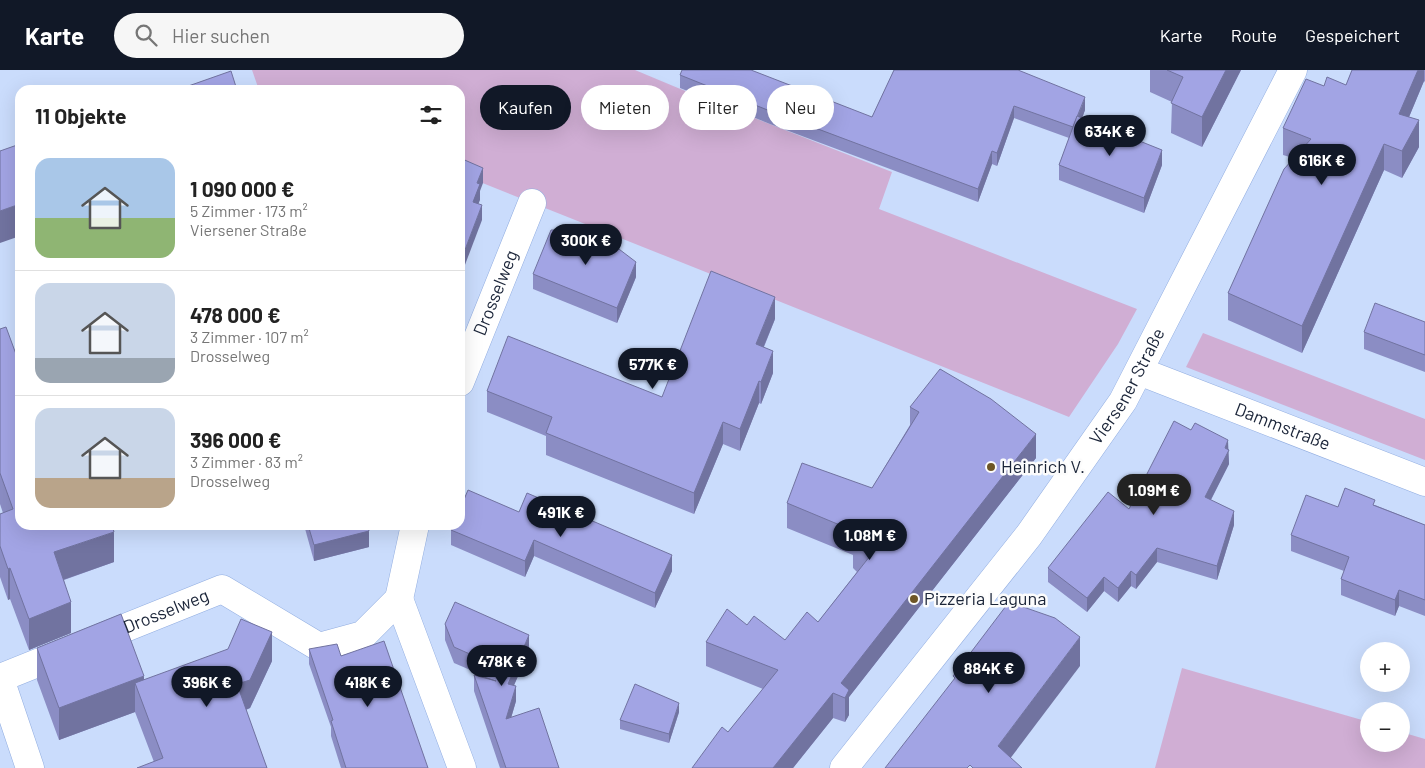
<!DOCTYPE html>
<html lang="de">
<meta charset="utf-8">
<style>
body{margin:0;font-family:Barlow,sans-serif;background:#f6f6f6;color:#222;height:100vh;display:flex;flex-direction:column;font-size:19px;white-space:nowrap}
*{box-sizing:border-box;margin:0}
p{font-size:16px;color:#767676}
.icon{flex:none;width:28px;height:28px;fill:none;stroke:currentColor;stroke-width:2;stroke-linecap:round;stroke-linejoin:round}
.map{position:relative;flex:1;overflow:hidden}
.drawer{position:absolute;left:15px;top:15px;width:450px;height:445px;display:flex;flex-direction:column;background:#fff;border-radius:15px;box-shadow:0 5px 20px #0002}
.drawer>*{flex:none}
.guide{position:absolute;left:480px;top:15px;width:475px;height:45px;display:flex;gap:10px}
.controls{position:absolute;left:1360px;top:572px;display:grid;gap:10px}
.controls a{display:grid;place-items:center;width:50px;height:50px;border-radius:50%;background:#fff;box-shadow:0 5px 20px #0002;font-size:25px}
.price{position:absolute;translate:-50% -42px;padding:0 11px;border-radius:18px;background:#111827;color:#fff;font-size:16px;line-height:32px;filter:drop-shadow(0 1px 2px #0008)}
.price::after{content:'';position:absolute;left:50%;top:30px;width:15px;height:11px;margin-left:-8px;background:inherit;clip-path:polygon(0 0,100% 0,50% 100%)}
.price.active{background:#222;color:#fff}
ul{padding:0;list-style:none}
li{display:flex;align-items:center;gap:15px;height:125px;padding:0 20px}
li+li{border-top:1px solid #e0e0e0}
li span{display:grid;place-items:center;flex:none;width:140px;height:100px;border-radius:15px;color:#555}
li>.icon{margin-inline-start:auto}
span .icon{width:60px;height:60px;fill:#fffc;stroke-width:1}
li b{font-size:21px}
h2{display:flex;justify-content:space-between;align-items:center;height:60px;padding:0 20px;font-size:21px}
.pill{padding:0 18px;border-radius:22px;background:#fff;box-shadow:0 5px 20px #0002;font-size:18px;line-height:45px}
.pill.active{background:#111827;color:#fff}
header{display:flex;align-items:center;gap:30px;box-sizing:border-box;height:70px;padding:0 25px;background:#111827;color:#fff}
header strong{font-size:24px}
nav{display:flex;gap:28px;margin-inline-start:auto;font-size:18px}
.search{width:350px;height:45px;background:#f6f6f6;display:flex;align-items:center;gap:12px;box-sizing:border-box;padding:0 18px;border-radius:28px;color:#767676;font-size:19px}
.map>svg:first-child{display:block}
.green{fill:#d0aed4}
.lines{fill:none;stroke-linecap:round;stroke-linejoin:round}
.minor-casing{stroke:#91ade0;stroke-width:29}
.minor{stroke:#fff;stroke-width:28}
.wall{fill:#8b8dc4}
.shaded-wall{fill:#7173a0}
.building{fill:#a2a4e4;stroke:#7173a0}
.poi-dot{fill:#6e5626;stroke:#fcfcfc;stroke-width:2}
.labels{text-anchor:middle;stroke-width:5;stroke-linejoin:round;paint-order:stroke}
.street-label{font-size:18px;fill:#1a2438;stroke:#fcfcfc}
.poi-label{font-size:18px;fill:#1a2438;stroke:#fcfcfc;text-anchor:start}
</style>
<header>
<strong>Karte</strong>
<div class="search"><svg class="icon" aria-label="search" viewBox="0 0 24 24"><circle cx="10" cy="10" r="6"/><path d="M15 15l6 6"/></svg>Hier suchen</div>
<nav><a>Karte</a><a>Route</a><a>Gespeichert</a></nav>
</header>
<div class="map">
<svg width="1425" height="698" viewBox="0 0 1425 698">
<rect width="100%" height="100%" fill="#cadcfc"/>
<g class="green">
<polygon points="252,0 635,0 678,18 892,102 879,139 1137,239 1118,274 1069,347 460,104 460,20 259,20"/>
<polygon points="1203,263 1425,349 1425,390 1186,297"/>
<polygon points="1182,598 1369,652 1369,674 1401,674 1401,662 1425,669 1425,698 1155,698"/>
</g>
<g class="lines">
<g class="minor-casing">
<g id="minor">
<path id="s1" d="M1139,301l286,111"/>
<path id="s2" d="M460,312l72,-179"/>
<polyline points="399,529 415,455"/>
<path id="s3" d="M0,608l222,-89 97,58 44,-12 36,-36 63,169"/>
<polyline points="0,609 30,698"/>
<path id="s4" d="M844,698l185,-233 94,-134 170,-331"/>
</g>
</g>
<use href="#minor" class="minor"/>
</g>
<g class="wall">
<polygon points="894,0 1085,40 1082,48 1162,95 1144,143 1059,110 1059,95 1069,68 1014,48 997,96 992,94 978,132 770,54 680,18 680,5 872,47"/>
<polygon points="1150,0 1241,0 1202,77 1171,63 1172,32 1150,22"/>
<polygon points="1352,0 1425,0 1425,12 1424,11 1409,47 1419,77 1402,108 1384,100 1302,283 1228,250 1228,223 1293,88 1283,85 1283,58 1324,16 1346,15"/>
<polygon points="533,204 636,207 617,253 533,219"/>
<polygon points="775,249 764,277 773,303 761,334 759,333 740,381 723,374 694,444 546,385 546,366 487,342 487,321 662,327"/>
<polygon points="1425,252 1425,302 1364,279 1364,262"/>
<polygon points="0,259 20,455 114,492 64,510 71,563 29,580 10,529 8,530 0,507 0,444 3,443 0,434"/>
<polygon points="910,337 1036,388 849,627 849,645 845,652 833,648 793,698 692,698 728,662 763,619 706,596 706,572 747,555 785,570 818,552 857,502 853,498 853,485 787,458 787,433 872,418 910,355"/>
<polygon points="1228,379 1229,394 1211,430 1234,455 1217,510 1157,492 1136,519 1131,516 1118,532 1104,521 1087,542 1048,512 1048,498 1129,439"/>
<polygon points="1375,435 1425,455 1425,546 1399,536 1395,546 1341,525 1341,509 1344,501 1291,481 1291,465 1338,437"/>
<polygon points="519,442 672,501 655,538 534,486 525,507 451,475 451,460"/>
<polygon points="304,455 367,455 369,477 314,491"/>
<polygon points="445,554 529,581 514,615 516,631 511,648 559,698 500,698 474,621 474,605 475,605 475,602 454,593 445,570"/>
<polygon points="37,578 144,610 272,591 250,638 246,640 267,698 154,692 135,642 59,670 37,610"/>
<polygon points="309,579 341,586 428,698 341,698 331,666 331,657 309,594"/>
<polygon points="679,642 669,673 620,659 620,650"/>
</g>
<g class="shaded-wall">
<polygon points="1226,0 1241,0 1202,77 1202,47"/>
<polygon points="1418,0 1424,0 1424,11 1399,71 1399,44"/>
<polygon points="1085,27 1085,40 1074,70 1074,57"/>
<polygon points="1014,36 1014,48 997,96 997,83"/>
<polygon points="1419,50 1419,77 1402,108 1402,81"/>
<polygon points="1384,74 1384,100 1302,283 1302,256"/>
<polygon points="1162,80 1162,95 1144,143 1144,128"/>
<polygon points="992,81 992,94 978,132 978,119"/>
<polygon points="483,98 483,113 480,121 480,130 473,147 473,132 477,113"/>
<polygon points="20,134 20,166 0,173 0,141"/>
<polygon points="482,135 482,150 460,208 460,193"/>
<polygon points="636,192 636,207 617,253 617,238"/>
<polygon points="775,227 775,249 756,295 756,274"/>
<polygon points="773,281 773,303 761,334 761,312"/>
<polygon points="759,311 759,333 740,381 740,359"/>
<polygon points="723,352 723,374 694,444 694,423"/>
<polygon points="1036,364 1036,388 849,627 849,645 845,652 845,628 841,613"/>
<polygon points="1228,370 1229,394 1205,441 1205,427 1225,378"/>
<polygon points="1234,441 1234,455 1217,510 1217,496"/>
<polygon points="369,461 369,477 314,491 314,475"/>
<polygon points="114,462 114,492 54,513 54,482"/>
<polygon points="534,470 534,486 525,507 525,491"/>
<polygon points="1157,478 1157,492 1136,519 1136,505"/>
<polygon points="672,485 672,501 655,538 655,523"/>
<polygon points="10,498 10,529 8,530 8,499"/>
<polygon points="1131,501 1131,516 1118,532 1118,518"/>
<polygon points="1104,507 1104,521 1087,542 1087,528"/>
<polygon points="1399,520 1399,536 1395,546 1395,530"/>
<polygon points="71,532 71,563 29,580 29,549"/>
<polygon points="272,562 272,591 250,638 237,643 237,614"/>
<polygon points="529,565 529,581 508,629 508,614"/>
<polygon points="1080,567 1080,596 1003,698 998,676"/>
<polygon points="144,606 144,637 135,613 135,642 59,670 59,638"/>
<polygon points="516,616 516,631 506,665 506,649"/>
<polygon points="833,623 833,648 793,698 773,698"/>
<polygon points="679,633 679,642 669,673 669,664"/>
</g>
<g class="building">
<polygon points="682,0 751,0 872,47 894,0 1018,0 1085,27 1073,57 1014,36 997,83 992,81 978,119 770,41 680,5"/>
<polygon points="1167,0 1226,0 1202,47 1171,33 1183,7"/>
<polygon points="1352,0 1418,0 1399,44 1419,50 1402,81 1384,74 1302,256 1228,223 1284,99 1311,69 1283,58 1306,9 1324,16 1327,7 1346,15"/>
<polygon points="231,1 237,20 177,20"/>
<polygon points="1077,46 1162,80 1144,128 1059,95"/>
<polygon points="20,74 20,134 0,141 0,81"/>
<polygon points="460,88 483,98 477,113 480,114 473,132 482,135 460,193"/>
<polygon points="551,160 563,160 573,164 611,173 636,192 617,238 533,204"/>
<polygon points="711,201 775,227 756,274 773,281 761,312 759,311 740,359 723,352 694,423 546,363 552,347 487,321 508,266 662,327"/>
<polygon points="1375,233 1425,252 1425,285 1364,262"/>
<polygon points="6,257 20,295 20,455 112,455 114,462 54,482 71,532 29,549 10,498 8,499 0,476 0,444 13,439 0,403 0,259"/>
<polygon points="940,299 991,329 1036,364 841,613 849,620 845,628 833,623 773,698 692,698 722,657 728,662 778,600 706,572 727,539 747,555 754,546 785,570 807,542 818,552 870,486 853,474 859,463 787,433 802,393 872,418 919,342 910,337"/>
<polygon points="1174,351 1191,360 1195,353 1228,370 1225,378 1229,380 1205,427 1234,441 1217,496 1157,478 1136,505 1131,501 1118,518 1104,507 1087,528 1048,498 1108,422 1129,439"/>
<polygon points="1345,418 1375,430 1373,435 1425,455 1425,530 1399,520 1395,530 1341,509 1349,487 1291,465 1306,425 1338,437"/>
<polygon points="468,420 519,442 527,423 672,485 655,523 534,470 525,491 451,460 453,455 460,455 460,439"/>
<polygon points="308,455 367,455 369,461 314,475"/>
<polygon points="455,532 529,565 508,614 516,616 506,649 539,638 559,698 506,698 474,605 496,611 475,604 481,589 454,577 445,554"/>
<polygon points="1009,532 1055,548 1080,567 998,676 1022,698 973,698 970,695 967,698 885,698 955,608 953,606"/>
<polygon points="121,544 144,606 59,638 37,578"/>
<polygon points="241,549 272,562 250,610 237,614 267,698 137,698 163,688 135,613 228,579"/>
<polygon points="384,571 428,698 346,698 331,651 333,650 309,579 337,574 341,586"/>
<polygon points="635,614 679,633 669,664 620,650"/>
</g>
<g class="poi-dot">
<circle cx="991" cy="397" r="5"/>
<circle cx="914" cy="529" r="5"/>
</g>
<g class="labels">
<g class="street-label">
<text dy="6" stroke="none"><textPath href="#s2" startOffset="96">Drosselweg</textPath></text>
<text dy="6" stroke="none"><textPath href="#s4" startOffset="476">Viersener Straße</textPath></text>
<text dy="6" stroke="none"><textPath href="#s1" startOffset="154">Dammstraße</textPath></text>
<text dy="6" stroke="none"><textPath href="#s3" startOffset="179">Drosselweg</textPath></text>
</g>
<g class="poi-label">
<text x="1001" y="403">Heinrich V.</text>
<text x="924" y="535">Pizzeria Laguna</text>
</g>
</g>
</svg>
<div class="controls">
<a>+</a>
<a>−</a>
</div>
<b class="price" style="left:1110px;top:87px">634K €</b>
<b class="price" style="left:1322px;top:116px">616K €</b>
<b class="price" style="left:586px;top:196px">300K €</b>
<b class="price" style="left:653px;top:320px">577K €</b>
<b class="price active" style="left:1154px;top:446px">1.09M €</b>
<b class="price" style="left:561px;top:468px">491K €</b>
<b class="price" style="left:870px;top:491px">1.08M €</b>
<b class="price" style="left:502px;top:617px">478K €</b>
<b class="price" style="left:989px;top:624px">884K €</b>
<b class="price" style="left:207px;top:638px">396K €</b>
<b class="price" style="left:368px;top:638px">418K €</b>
<div class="guide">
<a class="pill active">Kaufen</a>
<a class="pill">Mieten</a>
<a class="pill">Filter</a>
<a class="pill">Neu</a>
</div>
<section class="drawer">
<h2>11 Objekte<svg class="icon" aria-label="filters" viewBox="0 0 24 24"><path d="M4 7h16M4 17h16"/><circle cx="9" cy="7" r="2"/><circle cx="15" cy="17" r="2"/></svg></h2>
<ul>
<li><span style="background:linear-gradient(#a9c7e8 60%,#8fb573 0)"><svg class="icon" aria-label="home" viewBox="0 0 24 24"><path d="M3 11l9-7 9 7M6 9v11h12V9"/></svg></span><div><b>1 090 000 €</b><p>5 Zimmer · 173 m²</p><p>Viersener Straße</p></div></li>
<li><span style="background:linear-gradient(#c9d6e8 75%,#9aa5b1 0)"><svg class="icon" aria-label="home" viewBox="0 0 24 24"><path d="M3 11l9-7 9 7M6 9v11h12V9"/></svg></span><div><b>478 000 €</b><p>3 Zimmer · 107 m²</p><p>Drosselweg</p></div></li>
<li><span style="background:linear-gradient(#c9d6e8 70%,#b9a48a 0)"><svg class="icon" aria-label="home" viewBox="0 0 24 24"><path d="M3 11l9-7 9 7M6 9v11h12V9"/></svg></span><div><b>396 000 €</b><p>3 Zimmer · 83 m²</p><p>Drosselweg</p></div></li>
</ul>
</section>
</div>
